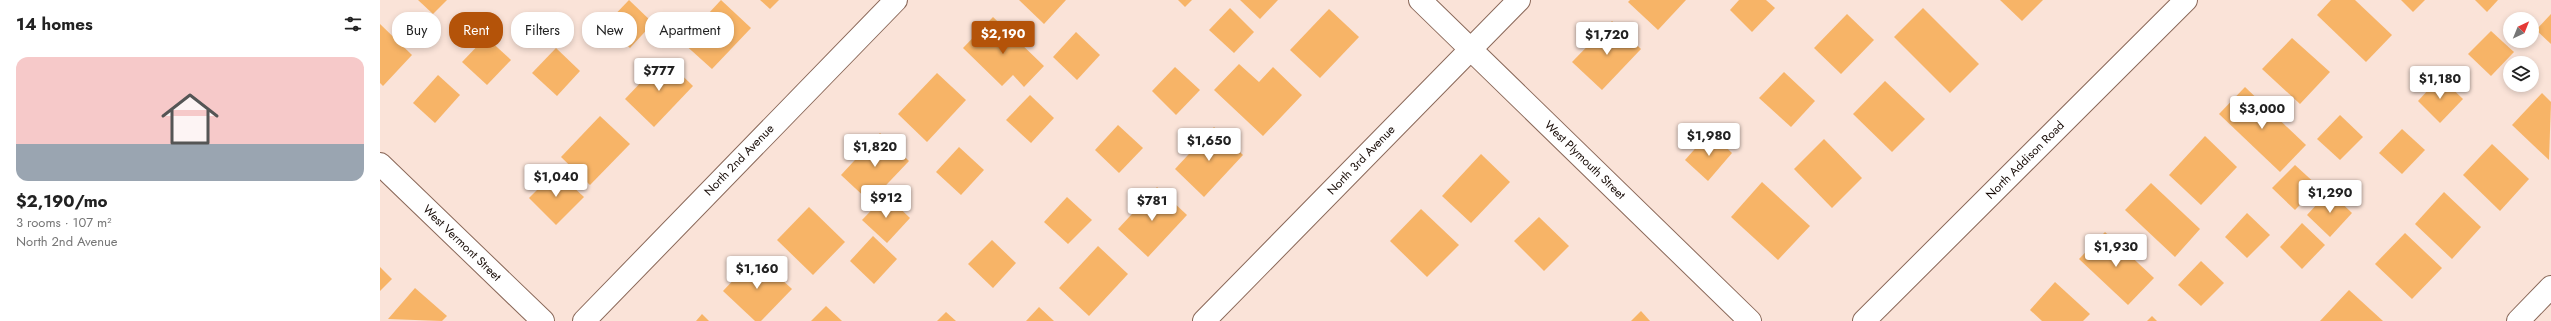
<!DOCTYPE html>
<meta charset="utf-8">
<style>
body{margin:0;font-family:Jost,sans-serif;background:#f6f6f6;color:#222;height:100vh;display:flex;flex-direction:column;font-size:15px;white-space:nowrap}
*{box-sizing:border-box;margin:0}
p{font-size:13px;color:#767676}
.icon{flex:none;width:22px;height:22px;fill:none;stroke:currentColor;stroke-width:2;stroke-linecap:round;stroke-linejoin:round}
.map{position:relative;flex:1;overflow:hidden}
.side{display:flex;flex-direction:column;background:#fff;width:380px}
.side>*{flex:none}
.top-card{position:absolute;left:12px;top:12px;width:380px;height:36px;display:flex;gap:8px}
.needle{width:26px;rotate:43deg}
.tools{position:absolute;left:2123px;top:12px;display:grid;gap:8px}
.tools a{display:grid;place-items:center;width:36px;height:36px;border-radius:50%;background:#fff;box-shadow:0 2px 6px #0003;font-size:20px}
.price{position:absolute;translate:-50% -34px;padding:0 9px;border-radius:4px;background:#fff;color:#222;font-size:13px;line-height:26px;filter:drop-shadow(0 1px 2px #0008)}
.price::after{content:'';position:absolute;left:50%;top:24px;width:12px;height:9px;margin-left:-6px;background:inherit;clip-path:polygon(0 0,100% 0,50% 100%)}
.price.active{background:#b45309;color:#fff}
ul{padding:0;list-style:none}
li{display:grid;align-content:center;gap:8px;height:212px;padding:0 16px}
li span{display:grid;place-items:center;height:124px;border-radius:12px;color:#555}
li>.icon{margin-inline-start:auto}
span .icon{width:72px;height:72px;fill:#fffc;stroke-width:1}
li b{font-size:17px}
h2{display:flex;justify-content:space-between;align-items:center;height:48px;padding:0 16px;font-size:17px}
.pill{padding:0 14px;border-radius:16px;background:#fff;box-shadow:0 2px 6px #0003;font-size:14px;line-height:36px}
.pill.active{background:#b45309;color:#fff}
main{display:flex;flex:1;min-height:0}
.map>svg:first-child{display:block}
.building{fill:#f7b467}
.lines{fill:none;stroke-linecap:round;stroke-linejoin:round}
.minor-casing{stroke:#8a6859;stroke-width:24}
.minor{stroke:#fff;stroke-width:22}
.labels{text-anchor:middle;stroke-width:3;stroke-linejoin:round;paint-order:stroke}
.street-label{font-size:12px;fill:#160a05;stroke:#fff}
</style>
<main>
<section class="side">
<h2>14 homes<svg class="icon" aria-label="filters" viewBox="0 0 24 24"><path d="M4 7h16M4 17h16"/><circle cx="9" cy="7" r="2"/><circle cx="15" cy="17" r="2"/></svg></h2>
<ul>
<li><span style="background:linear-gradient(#f6c9c9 70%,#9aa5b1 0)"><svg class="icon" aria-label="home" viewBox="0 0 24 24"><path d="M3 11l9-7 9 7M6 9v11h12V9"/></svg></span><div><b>$2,190/mo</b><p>3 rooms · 107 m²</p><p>North 2nd Avenue</p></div></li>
</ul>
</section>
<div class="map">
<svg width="2171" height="321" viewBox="0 0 2171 321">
<rect width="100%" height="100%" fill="#fae3d8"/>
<g class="building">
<polygon points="38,0 67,0 53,14"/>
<polygon points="249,0 273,23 250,48 225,25"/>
<polygon points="341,0 371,28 332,69 302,42"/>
<polygon points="380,0 399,0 390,9"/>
<polygon points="639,0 686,0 664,24"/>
<polygon points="798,0 812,0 805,7"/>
<polygon points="860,0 898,0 880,19"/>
<polygon points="1250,0 1306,0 1278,30 1248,2"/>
<polygon points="1359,0 1386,0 1395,8 1372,32 1350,10"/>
<polygon points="1620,0 1663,0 1642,21"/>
<polygon points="1951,0 1975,0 2012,35 1986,62 1937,15"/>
<polygon points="2021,0 2045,0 2033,12"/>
<polygon points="2095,0 2118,0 2107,12"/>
<polygon points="850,8 874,32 854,53 829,30"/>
<polygon points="1543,8 1599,64 1570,93 1514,37"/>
<polygon points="949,9 979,37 940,78 910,50"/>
<polygon points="1467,14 1494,40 1461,74 1434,48"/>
<polygon points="2171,14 2171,44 2156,30"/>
<polygon points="613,17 664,66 644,87 633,75 622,86 583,48"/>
<polygon points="1232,21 1261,49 1222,90 1192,62"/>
<polygon points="0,24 32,55 3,86 0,83"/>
<polygon points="2111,31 2134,52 2111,76 2088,54"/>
<polygon points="696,32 720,55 697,80 673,57"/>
<polygon points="106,37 131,60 107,85 82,62"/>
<polygon points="1912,38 1950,72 1920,104 1882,69"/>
<polygon points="176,48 200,71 177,96 152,73"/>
<polygon points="284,58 313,86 274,127 245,99"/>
<polygon points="859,64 879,82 893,67 922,95 883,136 834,90"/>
<polygon points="795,67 820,90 796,115 772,91"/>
<polygon points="1404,72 1435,101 1411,127 1379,98"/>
<polygon points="557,73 586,100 547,142 518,114"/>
<polygon points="58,75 80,95 55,123 33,103"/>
<polygon points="2060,77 2083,99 2060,123 2038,101"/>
<polygon points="1505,81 1545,119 1512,152 1473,114"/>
<polygon points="1865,87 1926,145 1900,172 1839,114"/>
<polygon points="2162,93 2171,102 2169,160 2132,125"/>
<polygon points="650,95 674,118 651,143 626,120"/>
<polygon points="1960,115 1983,137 1960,160 1937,139"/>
<polygon points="220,116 250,144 210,185 181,157"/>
<polygon points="738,125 763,148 739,173 715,150"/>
<polygon points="834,127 863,155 824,197 795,169"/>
<polygon points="2022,129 2045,150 2022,174 1999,153"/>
<polygon points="1330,132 1352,153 1328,181 1305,160"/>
<polygon points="500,133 529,161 490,202 461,175"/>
<polygon points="1825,136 1857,167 1821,205 1789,175"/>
<polygon points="1444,139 1482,178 1452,208 1414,169"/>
<polygon points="2112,144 2149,179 2120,211 2083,175"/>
<polygon points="579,147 604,170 581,195 556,172"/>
<polygon points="1101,154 1130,182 1091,223 1062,196"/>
<polygon points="1915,165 1938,186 1915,210 1892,188"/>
<polygon points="176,171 204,197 176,225 149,198"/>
<polygon points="1382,182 1430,226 1398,260 1351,217"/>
<polygon points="1771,183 1820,229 1795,257 1745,210"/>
<polygon points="777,187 807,215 768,257 738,229"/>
<polygon points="1949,191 1972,213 1950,237 1927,215"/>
<polygon points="2064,192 2101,227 2072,259 2035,224"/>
<polygon points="506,195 530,218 507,243 482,220"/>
<polygon points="687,197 712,220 688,244 664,222"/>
<polygon points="429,207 465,242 433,275 397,240"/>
<polygon points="1041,209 1079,245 1047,277 1010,241"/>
<polygon points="1867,213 1890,235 1867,258 1845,237"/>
<polygon points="1159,217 1189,246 1164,271 1134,241"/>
<polygon points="1922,223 1945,245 1922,269 1900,247"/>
<polygon points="1725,232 1774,278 1748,305 1699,259"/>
<polygon points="2025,233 2062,268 2032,299 1995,264"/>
<polygon points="493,236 517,259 494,284 470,261"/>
<polygon points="612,240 636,263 613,288 588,264"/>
<polygon points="718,246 748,274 709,316 679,288"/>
<polygon points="376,256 412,289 381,321 375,321 343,291"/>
<polygon points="1821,261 1844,283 1821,306 1798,285"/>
<polygon points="0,267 12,279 0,291"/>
<polygon points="1675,282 1710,314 1703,321 1662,321 1650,310"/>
<polygon points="35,288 67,316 62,321 8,319"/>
<polygon points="1969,290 2003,321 1940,321"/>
<polygon points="446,306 462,321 431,321"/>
<polygon points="659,307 674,321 646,321"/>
<polygon points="1261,311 1270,321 1251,321"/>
<polygon points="566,312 576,321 557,321"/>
<polygon points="322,314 329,321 316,321"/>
<polygon points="1772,316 1777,321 1767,321"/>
</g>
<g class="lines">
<g class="minor-casing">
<g id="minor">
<polyline points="1040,0 1370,321"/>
<polyline points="0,164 163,321"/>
<polyline points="204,321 516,0"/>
<polyline points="824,321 1139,0"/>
<polyline points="1484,321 1806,0"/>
<polyline points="2138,321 2171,287"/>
</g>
</g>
<use href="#minor" class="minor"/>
</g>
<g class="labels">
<g class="street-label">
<text transform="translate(359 160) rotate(-46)" y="4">North 2nd Avenue</text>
<text transform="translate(981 160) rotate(-46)" y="4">North 3rd Avenue</text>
<text transform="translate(1205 160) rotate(44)" y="4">West Plymouth Street</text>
<text transform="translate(1645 160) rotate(-45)" y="4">North Addison Road</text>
<text transform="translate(82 243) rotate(44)" y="4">West Vermont Street</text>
</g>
</g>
</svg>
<div class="tools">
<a><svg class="needle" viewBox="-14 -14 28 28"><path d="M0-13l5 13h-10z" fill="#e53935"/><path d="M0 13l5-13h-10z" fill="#767676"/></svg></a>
<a><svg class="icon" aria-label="layers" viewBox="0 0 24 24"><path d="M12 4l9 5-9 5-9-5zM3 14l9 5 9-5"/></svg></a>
</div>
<b class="price active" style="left:623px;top:55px">$2,190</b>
<b class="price" style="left:1227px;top:56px">$1,720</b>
<b class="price" style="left:279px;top:92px">$777</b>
<b class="price" style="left:2060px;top:100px">$1,180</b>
<b class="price" style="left:1882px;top:130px">$3,000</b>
<b class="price" style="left:1329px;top:157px">$1,980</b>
<b class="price" style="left:829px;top:162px">$1,650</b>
<b class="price" style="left:495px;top:168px">$1,820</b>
<b class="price" style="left:176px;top:198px">$1,040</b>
<b class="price" style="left:1950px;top:214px">$1,290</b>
<b class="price" style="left:506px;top:219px">$912</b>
<b class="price" style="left:772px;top:222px">$781</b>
<b class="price" style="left:1736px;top:268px">$1,930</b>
<b class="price" style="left:377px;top:290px">$1,160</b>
<div class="top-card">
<a class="pill">Buy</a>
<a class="pill active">Rent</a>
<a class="pill">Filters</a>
<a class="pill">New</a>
<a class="pill">Apartment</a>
</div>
</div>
</main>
